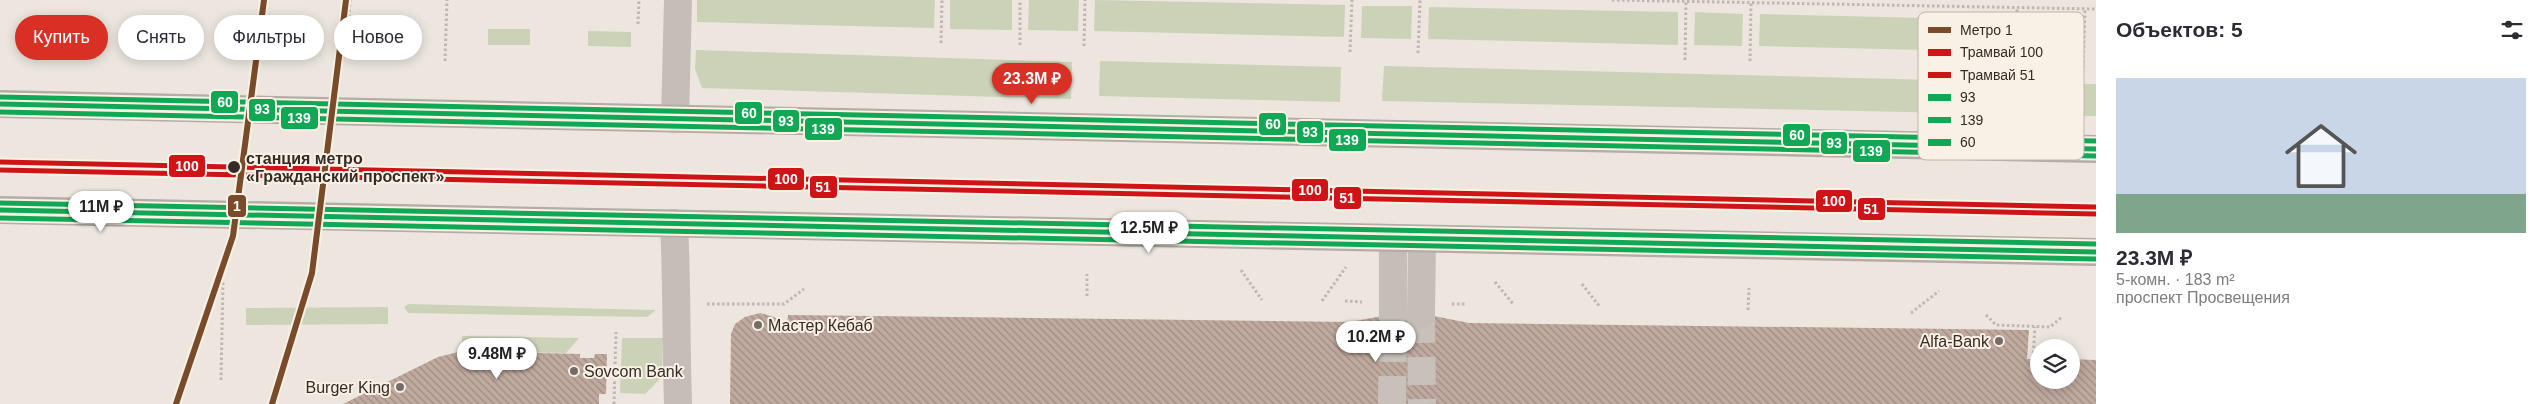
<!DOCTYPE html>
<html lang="ru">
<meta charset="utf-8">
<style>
body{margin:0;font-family:Arial,sans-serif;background:#f7f7f7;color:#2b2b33;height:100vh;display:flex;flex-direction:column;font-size:19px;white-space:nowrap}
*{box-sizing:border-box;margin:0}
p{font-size:16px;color:#7c7c81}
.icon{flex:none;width:28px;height:28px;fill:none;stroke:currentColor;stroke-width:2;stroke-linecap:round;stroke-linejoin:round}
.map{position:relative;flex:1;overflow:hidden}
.sheet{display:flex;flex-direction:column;background:#fff;width:450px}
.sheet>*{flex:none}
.top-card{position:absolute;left:15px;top:15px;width:475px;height:45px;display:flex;gap:10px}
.tools{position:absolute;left:2030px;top:339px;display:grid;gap:10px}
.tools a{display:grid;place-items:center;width:50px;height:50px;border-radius:50%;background:#fff;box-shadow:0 2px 12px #0003;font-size:25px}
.price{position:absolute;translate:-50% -42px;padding:0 11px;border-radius:18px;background:#fff;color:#222;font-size:16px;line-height:32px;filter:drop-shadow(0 1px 2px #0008)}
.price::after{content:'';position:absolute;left:50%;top:30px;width:15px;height:11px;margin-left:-8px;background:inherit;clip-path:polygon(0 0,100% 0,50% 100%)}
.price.current{background:#d93025;color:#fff}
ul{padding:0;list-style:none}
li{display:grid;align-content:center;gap:10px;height:265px;padding:0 20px}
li+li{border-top:1px solid #e1e1e2}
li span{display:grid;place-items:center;height:155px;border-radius:0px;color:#555}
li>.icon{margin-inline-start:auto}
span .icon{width:90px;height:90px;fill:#fffc;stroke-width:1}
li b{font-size:21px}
h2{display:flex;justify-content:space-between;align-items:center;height:60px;padding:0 20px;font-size:21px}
.chip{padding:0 18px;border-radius:22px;background:#fff;box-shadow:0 2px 12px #0003;font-size:18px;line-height:45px}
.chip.current{background:#d93025;color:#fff}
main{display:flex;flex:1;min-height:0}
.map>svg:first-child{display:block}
.grass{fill:#ccd2b8}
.building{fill:url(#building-back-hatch)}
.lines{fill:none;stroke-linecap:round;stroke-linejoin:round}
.minor-tunnel{stroke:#c7c1ba;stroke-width:28;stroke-dasharray:28 14;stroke-linecap:butt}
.path{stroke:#beb7b0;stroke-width:3;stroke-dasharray:2.5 2.5;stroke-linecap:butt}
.minor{stroke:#c5beb8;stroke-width:28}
.major{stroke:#b4ada7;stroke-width:28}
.bus-1-casing{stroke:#f9f1e5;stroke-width:9}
.bus-2-casing{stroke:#f9f1e5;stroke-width:9}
.bus-3-casing{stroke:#f9f1e5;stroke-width:9}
.bus-1{stroke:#10a855;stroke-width:5}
.bus-2{stroke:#10a855;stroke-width:5}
.bus-3{stroke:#10a855;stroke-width:5}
.tram-1-casing{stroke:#f9f1e5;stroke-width:9}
.tram-2-casing{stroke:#f9f1e5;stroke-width:9}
.tram-1{stroke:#ce1417;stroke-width:5}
.tram-2{stroke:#ce1417;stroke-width:5}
.metro-1-casing{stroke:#f9f1e5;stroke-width:10}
.metro-1{stroke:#7a4b2a;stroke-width:6}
.stop-dot{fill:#352b26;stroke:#f9f1e5;stroke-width:2}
.poi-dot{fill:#756c67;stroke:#f9f1e5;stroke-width:2}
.labels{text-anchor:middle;stroke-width:4;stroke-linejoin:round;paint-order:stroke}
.stop-label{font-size:16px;font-weight:bold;fill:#352b26;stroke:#f9f1e5;text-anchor:start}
.poi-label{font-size:16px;fill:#352b26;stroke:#f9f1e5;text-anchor:start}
.key{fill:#f9f1e5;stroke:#beb6ac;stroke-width:1}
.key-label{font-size:14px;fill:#352b26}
.line-badge{stroke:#f9f1e5;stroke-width:2}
.badge-label{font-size:14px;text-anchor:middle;font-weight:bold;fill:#fff}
</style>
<main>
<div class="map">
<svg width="2096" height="404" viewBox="0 0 2096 404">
<defs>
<pattern id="building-back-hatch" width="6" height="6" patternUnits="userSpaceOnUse" patternTransform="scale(1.25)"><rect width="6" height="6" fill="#c0aaa0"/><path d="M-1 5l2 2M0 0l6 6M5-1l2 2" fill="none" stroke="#9d8b82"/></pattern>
</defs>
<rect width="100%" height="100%" fill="#ece6df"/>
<g class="grass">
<polygon points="697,0 935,0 934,28 697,22"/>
<polygon points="950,0 1012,0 1012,30 950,29"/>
<polygon points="1029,0 1079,0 1078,31 1028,30"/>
<polygon points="1095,0 1345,5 1344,37 1094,31"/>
<polygon points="1362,6 1412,6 1411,39 1361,38"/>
<polygon points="1429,7 1678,12 1678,45 1428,39"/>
<polygon points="1695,12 1743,14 1742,46 1694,45"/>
<polygon points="1760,14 2010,20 2009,52 1759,46"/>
<polygon points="278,25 319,26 318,41 277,40"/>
<polygon points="377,28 419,29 418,43 377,42"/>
<rect x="488" y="29" width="42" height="16"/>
<polygon points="588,31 631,32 631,47 588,46"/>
<polygon points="696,50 1072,62 1071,99 702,88 695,69"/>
<polygon points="1100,61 1341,67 1340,102 1099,96"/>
<polygon points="1384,66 2096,84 2096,116 1382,101"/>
<polygon points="408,304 656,310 647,317 408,313 404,307"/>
<polygon points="388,307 388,324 246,325 246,308"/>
<polygon points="462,336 579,338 566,353 462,351"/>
<polygon points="622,338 663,338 662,377 645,394 620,393"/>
</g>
<g class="building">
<polygon points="760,313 774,317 787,326 788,315 1350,322 1393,314 1434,316 1469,323 2029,330 2027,359 2039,359 2039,380 2071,380 2071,359 2096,360 2096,404 730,404 731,334 735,324 745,317"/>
<polygon points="462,351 580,354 580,358 594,358 595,354 607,354 606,394 599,394 599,404 343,404 438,357"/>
</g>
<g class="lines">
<g class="minor-tunnel">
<polyline points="1421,315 1422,404"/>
<polyline points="1392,404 1393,314"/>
</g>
<g class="path">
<polyline points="1612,0 2096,9"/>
<polyline points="349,17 350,0"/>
<polyline points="638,24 639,0"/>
<polyline points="941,43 942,0"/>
<polyline points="1020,45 1020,0"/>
<polyline points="1084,46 1085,0"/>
<polyline points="1350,52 1352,0"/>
<polyline points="1418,53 1420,0"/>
<polyline points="1685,60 1686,1"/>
<polyline points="445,61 447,0"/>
<polyline points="1750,61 1751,3"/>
<polyline points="2017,67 2017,8"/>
<polyline points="2083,68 2085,9"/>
<polyline points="116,173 418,180"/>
<polyline points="1241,270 1262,300"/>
<polyline points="1495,282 1514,305"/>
<polyline points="1582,284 1600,307"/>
<polyline points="1087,296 1087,274"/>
<polyline points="1322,301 1346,267"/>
<polyline points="1345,301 1362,302"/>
<polyline points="707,304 784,304 804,289"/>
<polyline points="1452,304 1465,304"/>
<polyline points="1748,310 1749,288"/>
<polyline points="1911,313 1939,291"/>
<polyline points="1986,315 1996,325 2050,327 2062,317"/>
<polyline points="2033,358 2035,327"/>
<polyline points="221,380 223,282"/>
<polyline points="614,404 616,332"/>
</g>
<g class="minor">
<polyline points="675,119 678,0"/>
<path d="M674,223c3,60 2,120 4,181"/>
<polyline points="1393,314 1393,238"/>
<polyline points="1421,315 1422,239"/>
</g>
<g class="major">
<polyline points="0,104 2096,149"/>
<polyline points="0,210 2096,252"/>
</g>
<g class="bus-1-casing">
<g id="bus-1">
<polyline points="0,104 2096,149"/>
<polyline points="0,210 2096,252"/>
</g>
</g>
<g class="bus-2-casing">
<g id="bus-2">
<polyline points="0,112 2096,156"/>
<polyline points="0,218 2096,259"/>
</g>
</g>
<g class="bus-3-casing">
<g id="bus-3">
<polyline points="0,97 2096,141"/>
<polyline points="0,203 2096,244"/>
</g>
</g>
<use href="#bus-1" class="bus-1"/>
<use href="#bus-2" class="bus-2"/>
<use href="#bus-3" class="bus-3"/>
<g class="tram-1-casing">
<polyline id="tram-1" points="0,162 2096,207"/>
</g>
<g class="tram-2-casing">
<polyline id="tram-2" points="0,170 2096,214"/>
</g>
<use href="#tram-1" class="tram-1"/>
<use href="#tram-2" class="tram-2"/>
<g class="metro-1-casing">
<g id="metro-1">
<polyline points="176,404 233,236 264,0"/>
<polyline points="272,404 312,273 346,0"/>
</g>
</g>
<use href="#metro-1" class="metro-1"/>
</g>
<circle class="stop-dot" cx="234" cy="167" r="7"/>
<g class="poi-dot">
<circle cx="758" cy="325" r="5"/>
<circle cx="1999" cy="341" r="5"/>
<circle cx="574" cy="371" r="5"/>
<circle cx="400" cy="387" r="5"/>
</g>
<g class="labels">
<g class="stop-label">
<text x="246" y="164">станция метро<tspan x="246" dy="18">«Гражданский проспект»</tspan></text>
</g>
<g class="poi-label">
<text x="768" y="331">Мастер Кебаб</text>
<text x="1989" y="347" text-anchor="end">Alfa-Bank</text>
<text x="584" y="377">Sovcom Bank</text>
<text x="390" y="393" text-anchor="end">Burger King</text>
</g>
</g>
<rect x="1918" y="12" width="166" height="148" rx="8" class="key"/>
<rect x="1928" y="27" width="23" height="6" fill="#7a4b2a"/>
<rect x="1928" y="49" width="23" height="7" fill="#ce1417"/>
<rect x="1928" y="72" width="23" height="6" fill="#ce1417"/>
<rect x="1928" y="94" width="23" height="7" fill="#10a855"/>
<rect x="1928" y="117" width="23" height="6" fill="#10a855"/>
<rect x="1928" y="139" width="23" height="7" fill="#10a855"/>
<g class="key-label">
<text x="1960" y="35">Метро 1</text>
<text x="1960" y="57">Трамвай 100</text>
<text x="1960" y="80">Трамвай 51</text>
<text x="1960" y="102">93</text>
<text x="1960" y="125">139</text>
<text x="1960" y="147">60</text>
</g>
<g class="line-badge">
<rect x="210" y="90" width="29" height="24" rx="5" fill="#10a855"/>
<rect x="248" y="98" width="28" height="24" rx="5" fill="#10a855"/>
<rect x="734" y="101" width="29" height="24" rx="5" fill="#10a855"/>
<rect x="280" y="106" width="39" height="24" rx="5" fill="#10a855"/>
<rect x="772" y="109" width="28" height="24" rx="5" fill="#10a855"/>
<rect x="1258" y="112" width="29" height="24" rx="5" fill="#10a855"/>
<rect x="804" y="117" width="39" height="24" rx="5" fill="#10a855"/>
<rect x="1296" y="120" width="28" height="24" rx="5" fill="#10a855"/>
<rect x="1782" y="123" width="29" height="24" rx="5" fill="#10a855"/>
<rect x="1328" y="128" width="39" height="24" rx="5" fill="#10a855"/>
<rect x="1820" y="131" width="28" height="24" rx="5" fill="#10a855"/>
<rect x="1852" y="139" width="39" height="24" rx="5" fill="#10a855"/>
<rect x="168" y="154" width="38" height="24" rx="5" fill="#ce1417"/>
<rect x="767" y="167" width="38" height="24" rx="5" fill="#ce1417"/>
<rect x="809" y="175" width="29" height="24" rx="5" fill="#ce1417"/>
<rect x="1291" y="178" width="38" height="24" rx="5" fill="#ce1417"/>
<rect x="1333" y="186" width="29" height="24" rx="5" fill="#ce1417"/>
<rect x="1815" y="189" width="38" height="24" rx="5" fill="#ce1417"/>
<rect x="227" y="194" width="20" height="24" rx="5" fill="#7a4b2a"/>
<rect x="1857" y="197" width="29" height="24" rx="5" fill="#ce1417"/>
</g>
<g class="badge-label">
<text x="225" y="107">60</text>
<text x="262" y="114">93</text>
<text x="749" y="118">60</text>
<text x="299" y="123">139</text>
<text x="786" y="126">93</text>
<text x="1273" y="129">60</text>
<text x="823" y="134">139</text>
<text x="1310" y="137">93</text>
<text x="1797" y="140">60</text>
<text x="1347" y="145">139</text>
<text x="1834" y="148">93</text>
<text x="1871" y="156">139</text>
<text x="187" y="171">100</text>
<text x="786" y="184">100</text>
<text x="823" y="192">51</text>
<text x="1310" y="195">100</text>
<text x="1347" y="203">51</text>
<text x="1834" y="206">100</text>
<text x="237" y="211">1</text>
<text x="1871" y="214">51</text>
</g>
</svg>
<div class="tools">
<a><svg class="icon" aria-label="layers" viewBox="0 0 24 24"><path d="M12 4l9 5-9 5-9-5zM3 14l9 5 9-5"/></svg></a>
</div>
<b class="price current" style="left:1032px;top:105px">23.3M ₽</b>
<b class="price" style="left:101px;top:233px">11M ₽</b>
<b class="price" style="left:1149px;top:254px">12.5M ₽</b>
<b class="price" style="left:1376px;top:363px">10.2M ₽</b>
<b class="price" style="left:497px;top:380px">9.48M ₽</b>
<div class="top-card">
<a class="chip current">Купить</a>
<a class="chip">Снять</a>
<a class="chip">Фильтры</a>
<a class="chip">Новое</a>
</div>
</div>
<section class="sheet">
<h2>Объектов: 5<svg class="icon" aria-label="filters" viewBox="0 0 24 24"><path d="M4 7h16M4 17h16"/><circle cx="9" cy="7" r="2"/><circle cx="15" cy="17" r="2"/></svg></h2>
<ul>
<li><span style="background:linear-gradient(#c9d6e8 75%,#7fa58c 0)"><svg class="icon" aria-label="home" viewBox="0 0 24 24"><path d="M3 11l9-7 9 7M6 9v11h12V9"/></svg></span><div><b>23.3M ₽</b><p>5-комн. · 183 m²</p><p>проспект Просвещения</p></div></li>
</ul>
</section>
</main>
